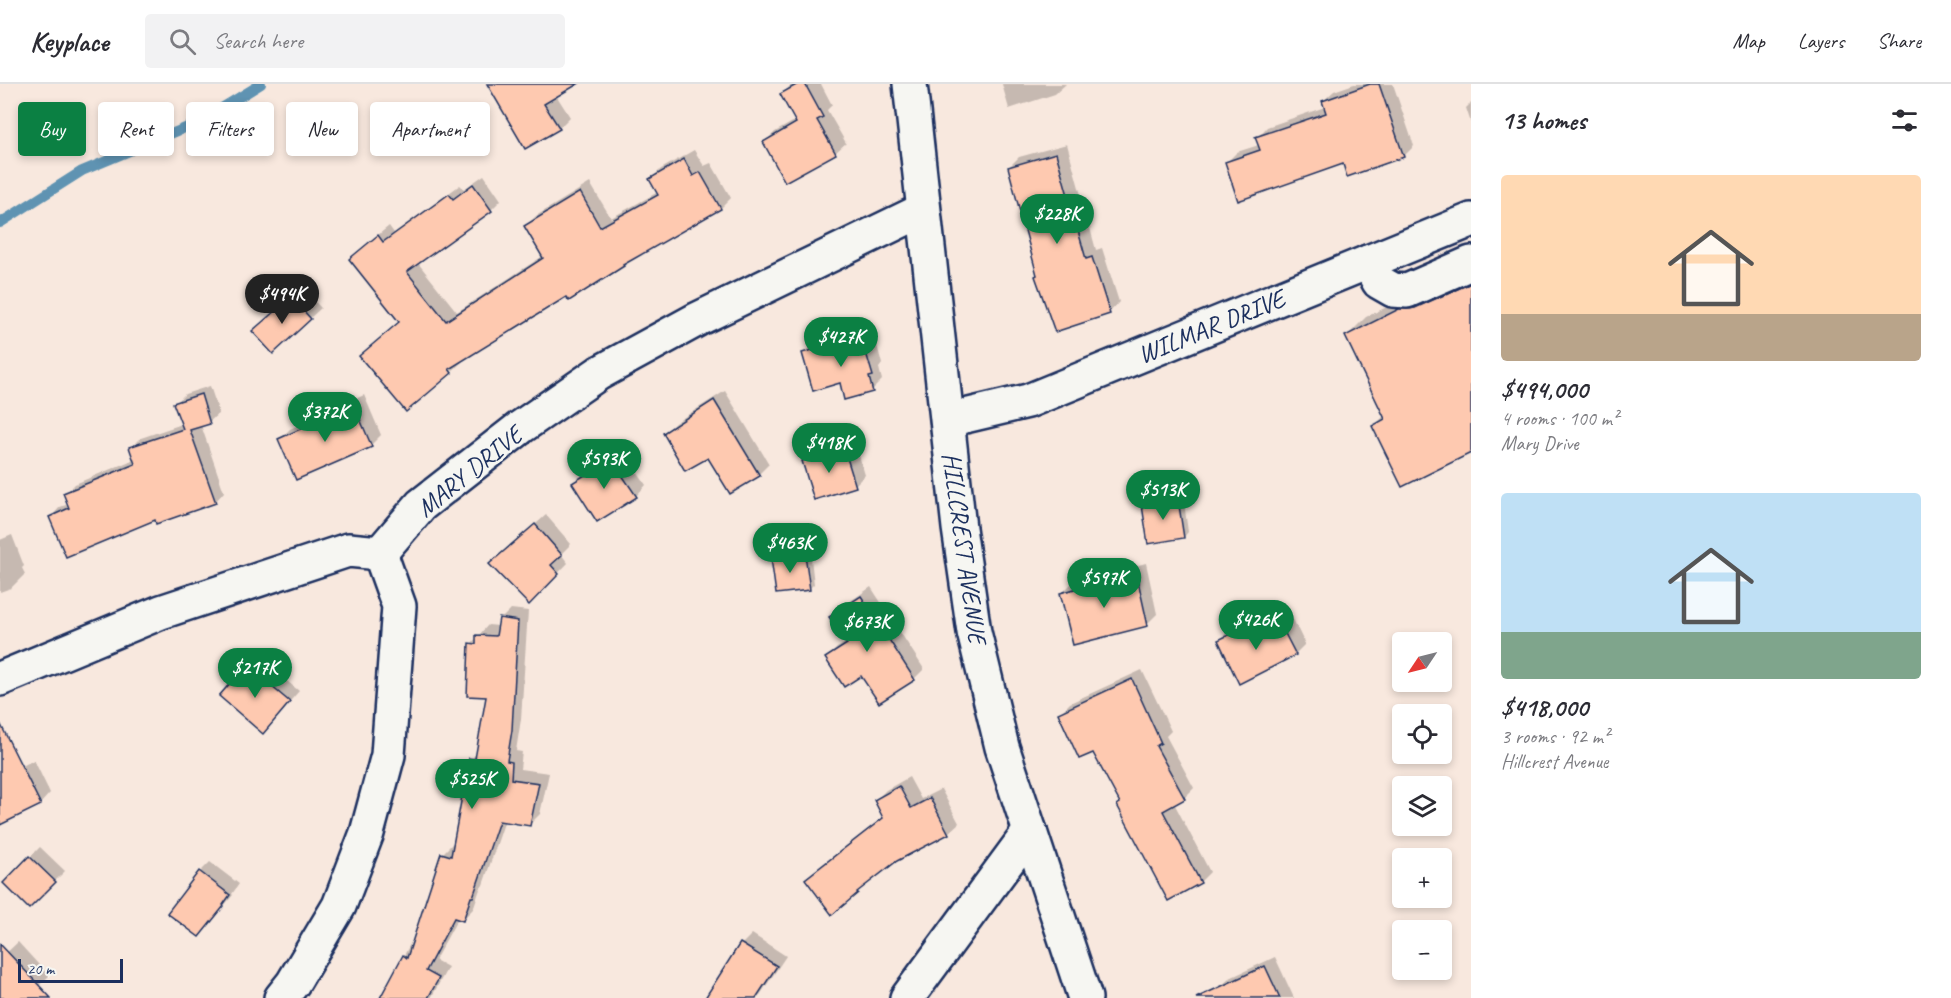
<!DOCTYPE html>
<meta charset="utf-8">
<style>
body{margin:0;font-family:Caveat,sans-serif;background:#f2f2f3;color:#2b2b33;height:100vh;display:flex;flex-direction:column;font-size:22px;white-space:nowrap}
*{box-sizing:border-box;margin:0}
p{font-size:20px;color:#7c7c81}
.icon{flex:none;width:33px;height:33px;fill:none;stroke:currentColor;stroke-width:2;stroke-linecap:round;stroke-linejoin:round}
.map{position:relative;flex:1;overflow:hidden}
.details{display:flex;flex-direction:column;background:#fff;width:480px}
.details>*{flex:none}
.guide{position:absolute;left:18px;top:18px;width:570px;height:54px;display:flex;gap:12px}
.needle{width:39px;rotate:235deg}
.tools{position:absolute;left:1392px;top:548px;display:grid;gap:12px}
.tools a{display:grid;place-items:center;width:60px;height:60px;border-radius:6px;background:#fff;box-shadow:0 3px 9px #0003;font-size:30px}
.scale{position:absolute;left:18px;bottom:15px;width:105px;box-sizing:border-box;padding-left:6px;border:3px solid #1b2f5e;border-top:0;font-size:16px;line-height:21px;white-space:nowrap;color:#1b2f5e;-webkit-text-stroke:4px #f6f6f2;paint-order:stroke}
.price{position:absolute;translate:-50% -51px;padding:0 14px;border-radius:21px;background:#0b8043;color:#fff;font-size:20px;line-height:39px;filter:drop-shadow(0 2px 3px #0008)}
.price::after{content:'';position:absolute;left:50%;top:36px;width:18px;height:14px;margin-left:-9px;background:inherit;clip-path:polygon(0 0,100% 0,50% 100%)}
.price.active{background:#222;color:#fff}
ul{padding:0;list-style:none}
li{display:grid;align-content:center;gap:12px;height:318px;padding:0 30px}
li span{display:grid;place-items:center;height:186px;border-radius:6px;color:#555}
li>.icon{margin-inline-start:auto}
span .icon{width:108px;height:108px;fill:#fffc;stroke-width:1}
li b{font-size:26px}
h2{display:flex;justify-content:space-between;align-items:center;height:72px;padding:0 30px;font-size:26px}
.pill{padding:0 21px;border-radius:6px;background:#fff;box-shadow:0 3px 9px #0003;font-size:21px;line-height:54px}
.pill.active{background:#0b8043;color:#fff}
header{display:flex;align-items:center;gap:36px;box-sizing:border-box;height:84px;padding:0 30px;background:#fff;border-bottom:2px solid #e1e1e2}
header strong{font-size:28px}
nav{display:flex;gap:33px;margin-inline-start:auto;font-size:21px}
.search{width:420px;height:54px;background:#f2f2f3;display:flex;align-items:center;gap:15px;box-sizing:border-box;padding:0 21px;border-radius:6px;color:#7c7c81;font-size:22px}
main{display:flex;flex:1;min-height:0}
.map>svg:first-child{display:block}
.shadow{fill:#0003}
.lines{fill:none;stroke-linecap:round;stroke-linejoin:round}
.stream{stroke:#5e93b2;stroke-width:10}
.building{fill:#fec9b0;stroke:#1b2f5e;stroke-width:1.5}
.minor-casing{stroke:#1b2f5e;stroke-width:38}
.minor{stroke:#f6f6f2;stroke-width:33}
.labels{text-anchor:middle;stroke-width:5;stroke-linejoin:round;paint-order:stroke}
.street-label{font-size:26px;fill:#1b2f5e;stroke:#f6f6f2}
</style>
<header>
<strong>Keyplace</strong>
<div class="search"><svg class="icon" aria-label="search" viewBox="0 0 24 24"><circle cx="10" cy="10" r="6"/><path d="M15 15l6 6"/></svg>Search here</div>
<nav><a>Map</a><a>Layers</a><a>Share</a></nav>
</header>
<main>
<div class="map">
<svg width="1471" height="914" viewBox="0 0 1471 914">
<rect width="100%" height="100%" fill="#f8e8de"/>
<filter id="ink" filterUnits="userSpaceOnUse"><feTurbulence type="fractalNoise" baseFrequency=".0167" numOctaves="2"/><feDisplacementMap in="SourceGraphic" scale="12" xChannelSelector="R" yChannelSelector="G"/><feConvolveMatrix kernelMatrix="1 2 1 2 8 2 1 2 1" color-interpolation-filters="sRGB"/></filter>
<g filter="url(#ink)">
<g class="shadow">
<polygon points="498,0 575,0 556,11 570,33 560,43 526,63"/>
<polygon points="792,0 821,0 832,21 827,26 846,59 835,69 765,58 775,48 796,36 782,10"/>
<polygon points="1002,0 1066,0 1055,10 1009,25"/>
<polygon points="1354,0 1393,0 1414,62 1404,72 1348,91 1344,78 1226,79 1237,68 1259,61 1257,54 1267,43 1325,23 1323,17 1334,7"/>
<polygon points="1471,19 1471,39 1466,24"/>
<polygon points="1067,60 1096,166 1102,164 1119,218 1109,229 1038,191 1009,83 1019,73"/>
<polygon points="694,66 704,82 711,79 731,114 721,124 629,176 624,181 569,215 567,211 461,277 462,278 451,288 406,326 400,238 351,175 361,165 389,142 394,149 460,101 464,105 484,91 501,116 491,126 418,179 457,228 543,172 526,142 536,132 590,99 611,134 658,108 651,95 661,85"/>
<polygon points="1471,190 1471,368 1403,401 1374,342 1385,331 1347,252 1366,233 1420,207"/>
<polygon points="302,204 321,224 273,268 264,237"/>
<polygon points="872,242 882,280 879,284 882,296 872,306 841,297 804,269 814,259"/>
<polygon points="210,302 219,329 209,338 201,341 224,408 215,418 155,434 51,433 60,423 69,420 65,410 75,400 135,375 131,364 141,354 182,340 175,320 185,310"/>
<polygon points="725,307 769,380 759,390 708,372 665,349 675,339"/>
<polygon points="364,311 381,351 371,361 280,355 290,345"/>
<polygon points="854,355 865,391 855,401 804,377 814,367"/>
<polygon points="622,366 646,401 636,412 574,400 585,389"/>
<polygon points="1183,411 1188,448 1184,453 1143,421 1148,417"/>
<polygon points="546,431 571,460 561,470 568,479 529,519 502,470"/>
<polygon points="12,451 24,482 22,484 25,490 11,504 0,508 0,456"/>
<polygon points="810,466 814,500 809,505 773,475 777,470"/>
<polygon points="1146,479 1157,530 1147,540 1062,509 1072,499"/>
<polygon points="871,503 924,585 914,595 862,590 827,574 837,564 847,558 831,533 842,523"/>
<polygon points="511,525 528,527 521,635 516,667 522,668 520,685 549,689 540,730 530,740 505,736 483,801 480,805 473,825 463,835 458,834 435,876 448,883 431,914 385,914 382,913 418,845 442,770 453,759 455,760 471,675 478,668 487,612 471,560 488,541 499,542 501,535"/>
<polygon points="1290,529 1305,560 1295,570 1219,556 1230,546 1258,533 1263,542"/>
<polygon points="257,572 299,607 263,648 222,612"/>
<polygon points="1142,586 1171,647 1166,652 1194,704 1184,714 1174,719 1210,788 1200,798 1121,718 1093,667 1060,629 1070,619"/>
<polygon points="34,676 50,709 40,720 0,740 0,693"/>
<polygon points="909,693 921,715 941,705 959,739 948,749 896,776 807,795 817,785 884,733 876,716 886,706"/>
<polygon points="40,763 65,787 29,823 5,799"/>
<polygon points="210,778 239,800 232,810 233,811 199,851 200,788"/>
<polygon points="752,850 786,872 758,914 714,914 709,911 742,860"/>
<polygon points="18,858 49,892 26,914 0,914 0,875"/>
<polygon points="1275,873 1294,914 1208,914 1230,894"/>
</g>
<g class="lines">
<polyline class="stream" points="0,139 82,87 197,39 261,0"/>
</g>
<g class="building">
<polygon points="487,0 578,0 544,20 560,45 525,65"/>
<polygon points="798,0 805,0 823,33 817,36 836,70 785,98 763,58 796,39 780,10"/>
<polygon points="1370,0 1379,0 1404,73 1347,93 1343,80 1238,117 1225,78 1260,66 1255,53 1326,29 1322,17"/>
<polygon points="1056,69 1086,175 1092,173 1110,230 1055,248 1035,192 1037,191 1008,83"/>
<polygon points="684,75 693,92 700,88 721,125 623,181 624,182 569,217 566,213 449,285 452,289 406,328 359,272 399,238 349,175 378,151 383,158 449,110 453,115 473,100 492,127 407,188 446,237 543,174 524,142 580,108 600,143 658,111 649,95"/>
<polygon points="1471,199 1471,369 1402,403 1372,342 1385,335 1345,252 1399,225 1415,224"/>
<polygon points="291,213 311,235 273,270 252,247"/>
<polygon points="861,252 873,292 869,293 873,308 844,316 840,299 813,307 802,269"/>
<polygon points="201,310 210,340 190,346 216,419 156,440 155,436 66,473 49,433 69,424 63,409 135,380 129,363 183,345 173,319"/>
<polygon points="714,316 760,392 730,410 708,374 685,387 663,349"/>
<polygon points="354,321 372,363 296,396 278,355"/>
<polygon points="844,364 856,403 814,416 802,377"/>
<polygon points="611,375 637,413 597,438 572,399"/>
<polygon points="1178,415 1184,454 1148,460 1142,421"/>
<polygon points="535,440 562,471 551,481 559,490 529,521 489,480"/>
<polygon points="805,470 810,506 776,510 771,474"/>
<polygon points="1136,488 1148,542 1073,561 1060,509"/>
<polygon points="861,512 915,596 879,619 861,592 844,603 825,574 847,560 829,533"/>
<polygon points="499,534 518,537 512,646 507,677 512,678 511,695 539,699 530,742 499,737 473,813 471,813 463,837 454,834 426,887 439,894 428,914 380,914 403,871 407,874 441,769 451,772 469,674 475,675 486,613 467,612 469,559 476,560 476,551 496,552"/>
<polygon points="1279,538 1296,571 1239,600 1218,556 1248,542 1252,551"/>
<polygon points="246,581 290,618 263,650 219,612"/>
<polygon points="1132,595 1161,659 1156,662 1185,715 1163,727 1201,799 1168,817 1117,721 1120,719 1093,669 1079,675 1058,629"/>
<polygon points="0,639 41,721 0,741"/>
<polygon points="899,702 911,724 930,714 949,750 897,777 857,808 858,809 832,831 805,795 883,734 874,716"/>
<polygon points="29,772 56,798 29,825 3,799"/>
<polygon points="199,787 230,811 223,821 224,822 199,853 167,829"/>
<polygon points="740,859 777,882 756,914 705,914"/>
<polygon points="0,860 51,914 0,914"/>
<polygon points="1265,882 1280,914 1196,914"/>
</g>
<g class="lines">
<g class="minor-casing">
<g id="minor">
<polyline points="910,0 959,444 974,548 1002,663 1085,914"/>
<polyline points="1368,178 1379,198 1393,206 1407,207 1471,179"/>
<polyline points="948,336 1028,317 1471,136"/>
<polyline points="380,469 421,421 521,343 599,289 698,235 923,126"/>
<polyline points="0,595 161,528 348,466 380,469"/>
<polyline points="281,914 293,899 339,822 367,749 388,671 399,522 380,469"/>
<polyline points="907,914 1030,747"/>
</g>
</g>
<use href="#minor" class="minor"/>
</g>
</g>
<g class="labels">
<g class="street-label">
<text transform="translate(1211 242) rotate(-22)" y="9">WILMAR DRIVE</text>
<text transform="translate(469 387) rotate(-39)" y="9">MARY DRIVE</text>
<text transform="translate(965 464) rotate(82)" y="9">HILLCREST AVENUE</text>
</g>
</g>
</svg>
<div class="tools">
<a><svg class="needle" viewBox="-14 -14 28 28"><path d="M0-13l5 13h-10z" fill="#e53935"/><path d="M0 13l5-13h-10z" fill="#7c7c81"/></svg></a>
<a><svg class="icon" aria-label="locate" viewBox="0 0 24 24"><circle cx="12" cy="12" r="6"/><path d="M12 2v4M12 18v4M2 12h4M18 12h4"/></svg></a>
<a><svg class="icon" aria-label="layers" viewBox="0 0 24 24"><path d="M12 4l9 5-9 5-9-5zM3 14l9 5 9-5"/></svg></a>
<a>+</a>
<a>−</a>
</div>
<div class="scale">20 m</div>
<b class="price" style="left:1057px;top:161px">$228K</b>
<b class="price active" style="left:282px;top:241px">$494K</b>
<b class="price" style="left:841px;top:284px">$427K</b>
<b class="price" style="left:325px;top:359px">$372K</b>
<b class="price" style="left:829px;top:390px">$418K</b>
<b class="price" style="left:604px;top:406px">$593K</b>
<b class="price" style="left:1163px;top:437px">$513K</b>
<b class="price" style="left:790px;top:490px">$463K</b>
<b class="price" style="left:1104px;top:525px">$597K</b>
<b class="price" style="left:1256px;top:567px">$426K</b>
<b class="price" style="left:867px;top:569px">$673K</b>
<b class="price" style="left:255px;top:615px">$217K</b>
<b class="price" style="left:472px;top:726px">$525K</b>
<div class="guide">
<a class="pill active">Buy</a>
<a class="pill">Rent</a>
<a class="pill">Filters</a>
<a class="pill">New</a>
<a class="pill">Apartment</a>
</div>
</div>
<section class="details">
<h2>13 homes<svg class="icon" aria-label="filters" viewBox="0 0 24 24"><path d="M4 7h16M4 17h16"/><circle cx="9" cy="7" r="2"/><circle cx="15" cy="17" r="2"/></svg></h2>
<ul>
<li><span style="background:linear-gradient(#ffd9b3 75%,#b9a48a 0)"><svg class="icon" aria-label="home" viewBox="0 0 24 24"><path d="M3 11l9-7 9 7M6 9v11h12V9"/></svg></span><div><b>$494,000</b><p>4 rooms · 100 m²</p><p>Mary Drive</p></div></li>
<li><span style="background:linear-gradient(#bfe0f5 75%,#7fa58c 0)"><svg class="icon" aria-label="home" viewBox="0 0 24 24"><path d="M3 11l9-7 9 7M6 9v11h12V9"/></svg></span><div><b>$418,000</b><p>3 rooms · 92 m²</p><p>Hillcrest Avenue</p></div></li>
</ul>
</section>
</main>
